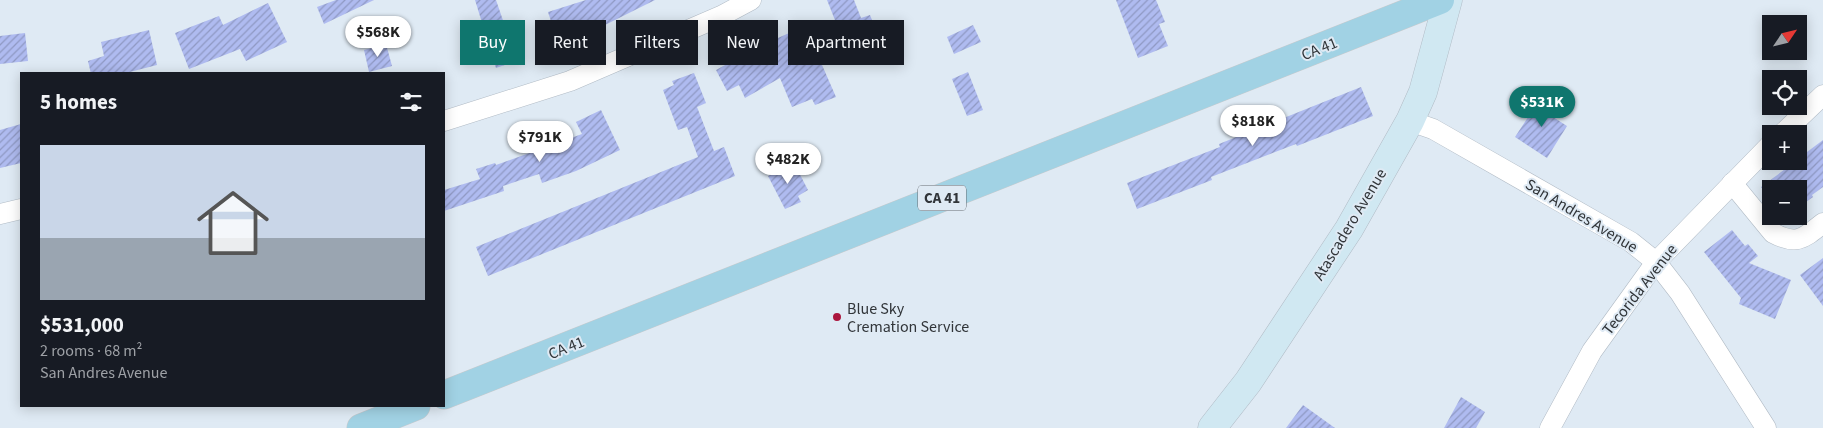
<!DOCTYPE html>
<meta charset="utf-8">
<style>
body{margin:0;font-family:"Source Sans 3",sans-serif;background:#242831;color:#f1f3f6;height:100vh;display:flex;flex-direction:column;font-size:19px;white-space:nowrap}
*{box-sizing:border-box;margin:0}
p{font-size:16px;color:#9ea1a6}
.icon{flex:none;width:28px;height:28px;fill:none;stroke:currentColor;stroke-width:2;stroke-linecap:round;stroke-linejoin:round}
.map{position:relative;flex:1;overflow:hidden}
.side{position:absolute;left:20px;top:72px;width:425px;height:335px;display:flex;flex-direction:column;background:#171b24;border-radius:0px;box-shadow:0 2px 12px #0003}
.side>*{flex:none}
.guide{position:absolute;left:460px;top:20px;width:475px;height:45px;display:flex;gap:10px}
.needle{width:32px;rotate:55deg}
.controls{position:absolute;left:1762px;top:15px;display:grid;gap:10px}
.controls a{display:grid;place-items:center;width:45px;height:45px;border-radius:0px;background:#171b24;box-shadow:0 2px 12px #0003;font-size:25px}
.price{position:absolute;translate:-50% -42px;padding:0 11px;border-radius:18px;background:#fff;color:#222;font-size:16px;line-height:32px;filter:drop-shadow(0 1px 2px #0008)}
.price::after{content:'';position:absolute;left:50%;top:30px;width:15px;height:11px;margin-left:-8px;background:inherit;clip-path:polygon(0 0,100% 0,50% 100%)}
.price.active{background:#0f766e;color:#fff}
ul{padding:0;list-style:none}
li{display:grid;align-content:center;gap:10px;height:265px;padding:0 20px}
li span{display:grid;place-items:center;height:155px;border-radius:0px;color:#555}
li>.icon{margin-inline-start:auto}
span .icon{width:90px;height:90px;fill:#fffc;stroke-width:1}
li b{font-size:21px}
h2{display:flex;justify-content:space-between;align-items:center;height:60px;padding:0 20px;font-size:21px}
.pill{padding:0 18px;border-radius:0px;background:#171b24;box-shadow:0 2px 12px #0003;font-size:18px;line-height:45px}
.pill.active{background:#0f766e;color:#fff}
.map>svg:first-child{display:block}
.building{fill:url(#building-hatch)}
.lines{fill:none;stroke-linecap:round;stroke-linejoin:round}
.minor-casing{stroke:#b1bbc5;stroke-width:21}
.secondary-casing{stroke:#b1bbc5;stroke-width:29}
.primary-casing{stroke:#c9cacc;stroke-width:29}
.minor{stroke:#fff;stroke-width:20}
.secondary{stroke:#d0e8f2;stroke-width:28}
.primary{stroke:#a1d2e4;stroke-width:28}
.poi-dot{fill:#ab163d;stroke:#dfeaf4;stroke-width:2}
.labels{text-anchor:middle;stroke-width:4;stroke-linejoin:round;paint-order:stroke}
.shield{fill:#dfeaf4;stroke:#656b71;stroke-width:1}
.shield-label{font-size:15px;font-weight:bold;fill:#313539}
.street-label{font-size:16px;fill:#313539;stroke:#dfeaf4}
.poi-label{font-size:16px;fill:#313539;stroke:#dfeaf4;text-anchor:start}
</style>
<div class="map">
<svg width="1823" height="428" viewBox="0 0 1823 428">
<defs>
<pattern id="building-hatch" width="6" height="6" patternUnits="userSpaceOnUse" patternTransform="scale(1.25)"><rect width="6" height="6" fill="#afbbf0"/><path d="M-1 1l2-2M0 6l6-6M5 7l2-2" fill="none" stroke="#8f99c3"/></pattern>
</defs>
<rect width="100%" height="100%" fill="#dfeaf4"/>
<g class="building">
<polygon points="336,0 374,0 324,24 317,7"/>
<polygon points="475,0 496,0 517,61 496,68"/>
<polygon points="586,0 655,0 605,25 557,40 548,12"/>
<polygon points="827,0 854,0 861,18 870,15 876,30 868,33 870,38 846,48"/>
<polygon points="1116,0 1156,0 1165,22 1159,24 1168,46 1138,58"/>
<polygon points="268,3 287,42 246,61 240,49 189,69 175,33 219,16 223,25"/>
<polygon points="973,25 981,42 954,54 947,37"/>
<polygon points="805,26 836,97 815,105 812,99 792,107 780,78 745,98 739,85 727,91 716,70 760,46"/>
<polygon points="149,30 157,65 122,74 91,74 88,61 104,56 101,42"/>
<polygon points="25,33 28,61 0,64 0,36"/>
<polygon points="386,44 392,66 369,72 364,50"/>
<polygon points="968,72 983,110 967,116 952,79"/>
<polygon points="694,73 706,103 697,107 714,151 724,147 735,176 488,276 476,247 698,157 687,127 678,130 663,90 674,85 672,81"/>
<polygon points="1361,87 1373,116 1297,146 1296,144 1211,177 1212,180 1137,209 1127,183 1220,147 1219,144"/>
<polygon points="1542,96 1560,107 1553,117 1567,126 1547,158 1515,137"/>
<polygon points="601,110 620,150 576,171 542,183 539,174 503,186 504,191 444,211 444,190 480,179 476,169 495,163 496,165 582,134 576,122"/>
<polygon points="21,124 21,163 0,168 0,130"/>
<polygon points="1823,140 1823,187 1812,195 1813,197 1799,207 1799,189 1771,189 1771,201 1761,187 1796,161 1799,161 1799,158"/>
<polygon points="794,163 808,190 798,196 801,202 785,209 768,176"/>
<polygon points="1732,230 1745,246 1748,244 1758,256 1749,263 1791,280 1775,319 1739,304 1741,298 1704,252"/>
<polygon points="1823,258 1823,306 1800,275"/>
<polygon points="1461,397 1485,412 1476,428 1444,428"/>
<polygon points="1303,405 1335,428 1286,428"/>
</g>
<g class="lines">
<g class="minor-casing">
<g id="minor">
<polyline points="444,121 570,81 721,16 751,0"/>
<polyline points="1410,121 1433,129 1631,242 1656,262 1680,293 1766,428"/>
<polyline points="1782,134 1823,95"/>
<path d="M1732,183l41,50c24,13 31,5 50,-10"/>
<polyline points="0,214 21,209"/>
<polyline points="1550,428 1592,351 1656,262 1771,144"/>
</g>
</g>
<g class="secondary-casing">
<polyline id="secondary" points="1212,428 1248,382 1349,229 1410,121 1423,92 1448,0"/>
</g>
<g class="primary-casing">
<g id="primary">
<polyline points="444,395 1440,0"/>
<polyline points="361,428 416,406"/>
</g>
</g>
<use href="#minor" class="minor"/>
<use href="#secondary" class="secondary"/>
<use href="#primary" class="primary"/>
</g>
<circle class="poi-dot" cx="837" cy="317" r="5"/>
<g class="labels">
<rect class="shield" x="918" y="185.5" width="48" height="25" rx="4"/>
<g class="shield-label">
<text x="942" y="203">CA 41</text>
</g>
<g class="street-label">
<text transform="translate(1319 48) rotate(-22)" y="6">CA 41</text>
<text transform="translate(1582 215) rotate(31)" y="6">San Andres Avenue</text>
<text transform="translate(1349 224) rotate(-59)" y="6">Atascadero Avenue</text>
<text transform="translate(1639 289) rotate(-52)" y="6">Tecorida Avenue</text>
<text transform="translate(566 347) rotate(-22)" y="6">CA 41</text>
</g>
<g class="poi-label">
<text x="847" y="314">Blue Sky<tspan x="847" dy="18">Cremation Service</tspan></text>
</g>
</g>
</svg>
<div class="controls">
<a><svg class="needle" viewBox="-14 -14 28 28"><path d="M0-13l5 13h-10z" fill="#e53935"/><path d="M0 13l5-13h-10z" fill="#9ea1a6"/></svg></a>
<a><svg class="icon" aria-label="locate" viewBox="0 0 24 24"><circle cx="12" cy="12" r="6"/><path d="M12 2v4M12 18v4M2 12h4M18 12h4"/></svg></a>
<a>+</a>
<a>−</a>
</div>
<b class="price" style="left:378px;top:58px">$568K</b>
<b class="price active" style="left:1542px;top:128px">$531K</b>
<b class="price" style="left:1253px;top:147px">$818K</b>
<b class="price" style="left:540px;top:163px">$791K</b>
<b class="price" style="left:788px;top:185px">$482K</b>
<div class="guide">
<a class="pill active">Buy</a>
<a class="pill">Rent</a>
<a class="pill">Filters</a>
<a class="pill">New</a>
<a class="pill">Apartment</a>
</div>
<section class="side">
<h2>5 homes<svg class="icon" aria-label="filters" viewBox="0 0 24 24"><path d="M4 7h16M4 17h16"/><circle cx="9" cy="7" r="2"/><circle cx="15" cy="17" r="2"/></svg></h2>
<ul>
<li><span style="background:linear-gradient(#c9d6e8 60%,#9aa5b1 0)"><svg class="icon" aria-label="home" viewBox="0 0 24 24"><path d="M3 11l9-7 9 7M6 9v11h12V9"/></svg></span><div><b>$531,000</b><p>2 rooms · 68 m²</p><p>San Andres Avenue</p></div></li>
</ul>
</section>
</div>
